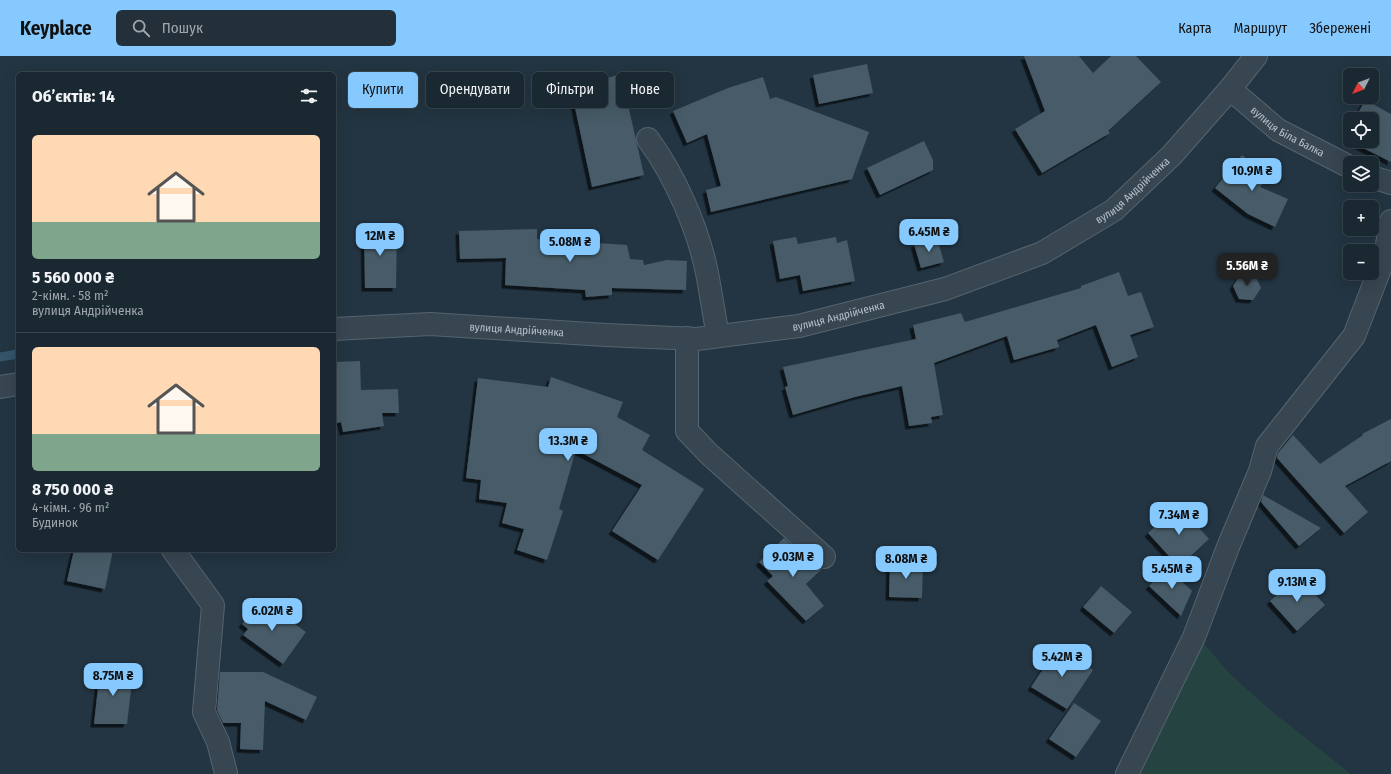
<!DOCTYPE html>
<html lang="uk">
<meta charset="utf-8">
<style>
body{margin:0;font-family:"Fira Sans Condensed",sans-serif;background:#23303a;color:#f1f3f6;height:100vh;display:flex;flex-direction:column;font-size:15px;white-space:nowrap}
*{box-sizing:border-box;margin:0}
p{font-size:13px;color:#9fa6ac}
.icon{flex:none;width:22px;height:22px;fill:none;stroke:currentColor;stroke-width:2;stroke-linecap:round;stroke-linejoin:round}
.map{position:relative;flex:1;overflow:hidden}
.panel{position:absolute;left:16px;top:16px;width:320px;height:480px;display:flex;flex-direction:column;background:#1a2832;border-radius:6px;box-shadow:0 4px 16px #0002,0 0 0 1px #38444d}
.panel>*{flex:none}
.hud{position:absolute;left:348px;top:16px;width:380px;height:36px;display:flex;gap:8px}
.needle{width:26px;rotate:228deg}
.tools{position:absolute;left:1343px;top:12px;display:grid;gap:8px}
.tools a{display:grid;place-items:center;width:36px;height:36px;border-radius:6px;background:#1a2832;box-shadow:0 4px 16px #0002,0 0 0 1px #38444d;font-size:20px}
.price{position:absolute;translate:-50% -34px;padding:0 9px;border-radius:8px;background:#85c9ff;color:#111;font-size:13px;line-height:26px;filter:drop-shadow(0 1px 2px #0008)}
.price::after{content:'';position:absolute;left:50%;top:24px;width:12px;height:9px;margin-left:-6px;background:inherit;clip-path:polygon(0 0,100% 0,50% 100%)}
.price.selected{background:#222;color:#fff}
ul{padding:0;list-style:none}
li{display:grid;align-content:center;gap:8px;height:212px;padding:0 16px}
li+li{border-top:1px solid #38444d}
li span{display:grid;place-items:center;height:124px;border-radius:6px;color:#555}
li>.icon{margin-inline-start:auto}
span .icon{width:72px;height:72px;fill:#fffc;stroke-width:1}
li b{font-size:17px}
h2{display:flex;justify-content:space-between;align-items:center;height:48px;padding:0 16px;font-size:17px}
.chip{padding:0 14px;border-radius:6px;background:#1a2832;box-shadow:0 4px 16px #0002,0 0 0 1px #38444d;font-size:14px;line-height:36px}
.chip.selected{background:#85c9ff;color:#111}
header{display:flex;align-items:center;gap:24px;box-sizing:border-box;height:56px;padding:0 20px;background:#85c9ff;color:#111}
header strong{font-size:19px}
nav{display:flex;gap:22px;margin-inline-start:auto;font-size:14px}
.search{width:280px;height:36px;background:#23303a;display:flex;align-items:center;gap:10px;box-sizing:border-box;padding:0 14px;border-radius:6px;color:#9fa6ac;font-size:15px}
.map>svg:first-child{display:block}
.green{fill:#254341}
.lines{fill:none;stroke-linecap:round;stroke-linejoin:round}
.stream{stroke:#34546a;stroke-width:9}
.building{fill:#465b68;filter:url(#shadow)}
.minor-casing{stroke:#55646f;stroke-width:24}
.minor{stroke:#374651;stroke-width:22}
.labels{text-anchor:middle;stroke-width:3;stroke-linejoin:round;paint-order:stroke}
.street-label{font-size:11px;fill:#b4c1cc;stroke:#1c2b37}
</style>
<header>
<strong>Keyplace</strong>
<div class="search"><svg class="icon" aria-label="search" viewBox="0 0 24 24"><circle cx="10" cy="10" r="6"/><path d="M15 15l6 6"/></svg>Пошук</div>
<nav><a>Карта</a><a>Маршрут</a><a>Збережені</a></nav>
</header>
<div class="map">
<svg width="1391" height="718" viewBox="0 0 1391 718">
<defs>
<filter id="shadow"><feDropShadow dx="-3.5" dy="3.5" stdDeviation="0" flood-color="#0009"/></filter>
</defs>
<rect width="100%" height="100%" fill="#233542"/>
<polygon class="green" points="1201,584 1229,617 1269,653 1351,718 1138,718 1175,646"/>
<g class="lines">
<polyline class="stream" points="0,301 18,298"/>
</g>
<g class="building">
<polygon points="1024,0 1079,0 1093,17 1111,0 1136,0 1161,26 1108,75 1110,77 1042,117 1015,73 1045,55"/>
<polygon points="867,8 873,37 819,48 813,19"/>
<polygon points="621,18 644,119 592,131 571,33"/>
<polygon points="763,21 770,43 776,41 869,76 852,123 711,156 706,134 721,130 707,78 687,87 673,55 728,32"/>
<polygon points="1365,44 1391,58 1391,106 1345,83 1350,73 1350,85 1372,85 1372,63 1355,63"/>
<polygon points="924,85 933,104 933,114 880,139 867,112"/>
<polygon points="1242,99 1269,120 1260,131 1288,143 1275,171 1248,158 1215,132"/>
<polygon points="364,170 397,171 396,232 365,232"/>
<polygon points="537,173 537,183 627,189 630,203 643,204 644,209 667,204 687,205 686,234 612,232 612,239 586,241 585,234 505,229 506,202 460,203 459,175"/>
<polygon points="796,181 798,188 836,181 837,187 847,184 855,225 803,235 800,219 780,223 773,185"/>
<polygon points="937,182 944,206 921,212 914,188"/>
<polygon points="1119,216 1128,240 1141,236 1154,271 1130,279 1138,301 1112,311 1096,269 1057,284 1059,291 1014,304 1007,280 934,307 943,359 931,361 932,367 909,370 902,330 855,341 793,359 785,331 788,330 783,311 916,283 913,269 961,257 965,266 1081,232 1081,230"/>
<polygon points="1241,218 1255,219 1261,232 1253,244 1239,243 1233,230"/>
<polygon points="360,305 361,334 398,333 399,357 382,357 384,370 343,376 341,366 334,368 334,306"/>
<polygon points="551,321 623,346 617,361 650,379 642,394 704,433 658,504 612,475 642,429 576,394 559,453 563,455 547,504 517,494 524,473 502,467 507,447 479,443 481,424 466,422 478,322 548,331"/>
<polygon points="1391,363 1391,405 1345,430 1368,456 1344,477 1277,402 1278,397 1293,379 1320,408 1363,379 1362,378"/>
<polygon points="1263,439 1321,472 1299,490 1261,446"/>
<polygon points="1179,449 1209,483 1179,511 1148,477"/>
<polygon points="784,482 816,510 822,513 806,528 824,550 806,565 767,525 773,520 759,506"/>
<polygon points="74,494 113,494 105,533 67,525"/>
<polygon points="890,506 923,507 922,542 889,541"/>
<polygon points="1167,511 1192,535 1181,560 1149,530"/>
<polygon points="1298,520 1325,549 1297,575 1270,545"/>
<polygon points="1101,530 1132,556 1114,577 1083,551"/>
<polygon points="260,543 306,576 283,608 243,579 248,573 242,568"/>
<polygon points="1058,590 1093,614 1067,653 1031,631"/>
<polygon points="100,613 133,617 127,668 94,668"/>
<polygon points="220,616 263,616 317,641 306,664 265,645 263,694 240,693 241,667 223,667 217,654"/>
<polygon points="1074,647 1101,665 1076,701 1049,683"/>
</g>
<g class="lines">
<g class="minor-casing">
<g id="minor">
<path id="s1" d="M1230,33l48,41 72,37"/>
<path d="M648,83c27,37 50,89 59,134 4,21 7,42 11,63"/>
<polyline points="1372,121 1391,127"/>
<path id="s2" d="M334,273l96,-5 176,11 91,4 102,-13 146,-37 97,-36 72,-43 58,-55 58,-66 26,-33"/>
<polyline points="687,282 687,375 709,398 824,501"/>
<polyline points="0,331 18,328"/>
<polyline points="173,494 213,549 204,656 218,686 226,717"/>
<polyline points="1127,718 1194,581 1228,491 1260,415 1267,390 1354,280 1385,200 1391,165"/>
</g>
</g>
<use href="#minor" class="minor"/>
</g>
<g class="labels">
<g class="street-label">
<text dy="4" stroke="none"><textPath href="#s1" startOffset="72">вулиця Біла Балка</textPath></text>
<text dy="4" stroke="none"><textPath href="#s2" startOffset="831">вулиця Андрійченка</textPath></text>
<text dy="4" stroke="none"><textPath href="#s2" startOffset="507">вулиця Андрійченка</textPath></text>
<text dy="4" stroke="none"><textPath href="#s2" startOffset="183">вулиця Андрійченка</textPath></text>
</g>
</g>
</svg>
<div class="tools">
<a><svg class="needle" viewBox="-14 -14 28 28"><path d="M0-13l5 13h-10z" fill="#e53935"/><path d="M0 13l5-13h-10z" fill="#9fa6ac"/></svg></a>
<a><svg class="icon" aria-label="locate" viewBox="0 0 24 24"><circle cx="12" cy="12" r="6"/><path d="M12 2v4M12 18v4M2 12h4M18 12h4"/></svg></a>
<a><svg class="icon" aria-label="layers" viewBox="0 0 24 24"><path d="M12 4l9 5-9 5-9-5zM3 14l9 5 9-5"/></svg></a>
<a>+</a>
<a>−</a>
</div>
<b class="price" style="left:1252px;top:136px">10.9M ₴</b>
<b class="price" style="left:929px;top:197px">6.45M ₴</b>
<b class="price" style="left:380px;top:201px">12M ₴</b>
<b class="price" style="left:570px;top:207px">5.08M ₴</b>
<b class="price selected" style="left:1247px;top:231px">5.56M ₴</b>
<b class="price" style="left:568px;top:406px">13.3M ₴</b>
<b class="price" style="left:1179px;top:480px">7.34M ₴</b>
<b class="price" style="left:793px;top:522px">9.03M ₴</b>
<b class="price" style="left:906px;top:524px">8.08M ₴</b>
<b class="price" style="left:1172px;top:534px">5.45M ₴</b>
<b class="price" style="left:1297px;top:547px">9.13M ₴</b>
<b class="price" style="left:272px;top:576px">6.02M ₴</b>
<b class="price" style="left:1062px;top:622px">5.42M ₴</b>
<b class="price" style="left:113px;top:641px">8.75M ₴</b>
<div class="hud">
<a class="chip selected">Купити</a>
<a class="chip">Орендувати</a>
<a class="chip">Фільтри</a>
<a class="chip">Нове</a>
</div>
<section class="panel">
<h2>Об’єктів: 14<svg class="icon" aria-label="filters" viewBox="0 0 24 24"><path d="M4 7h16M4 17h16"/><circle cx="9" cy="7" r="2"/><circle cx="15" cy="17" r="2"/></svg></h2>
<ul>
<li><span style="background:linear-gradient(#ffd9b3 70%,#7fa58c 0)"><svg class="icon" aria-label="home" viewBox="0 0 24 24"><path d="M3 11l9-7 9 7M6 9v11h12V9"/></svg></span><div><b>5 560 000 ₴</b><p>2-кімн. · 58 m²</p><p>вулиця Андрійченка</p></div></li>
<li><span style="background:linear-gradient(#ffd9b3 70%,#7fa58c 0)"><svg class="icon" aria-label="home" viewBox="0 0 24 24"><path d="M3 11l9-7 9 7M6 9v11h12V9"/></svg></span><div><b>8 750 000 ₴</b><p>4-кімн. · 96 m²</p><p>Будинок</p></div></li>
</ul>
</section>
</div>
